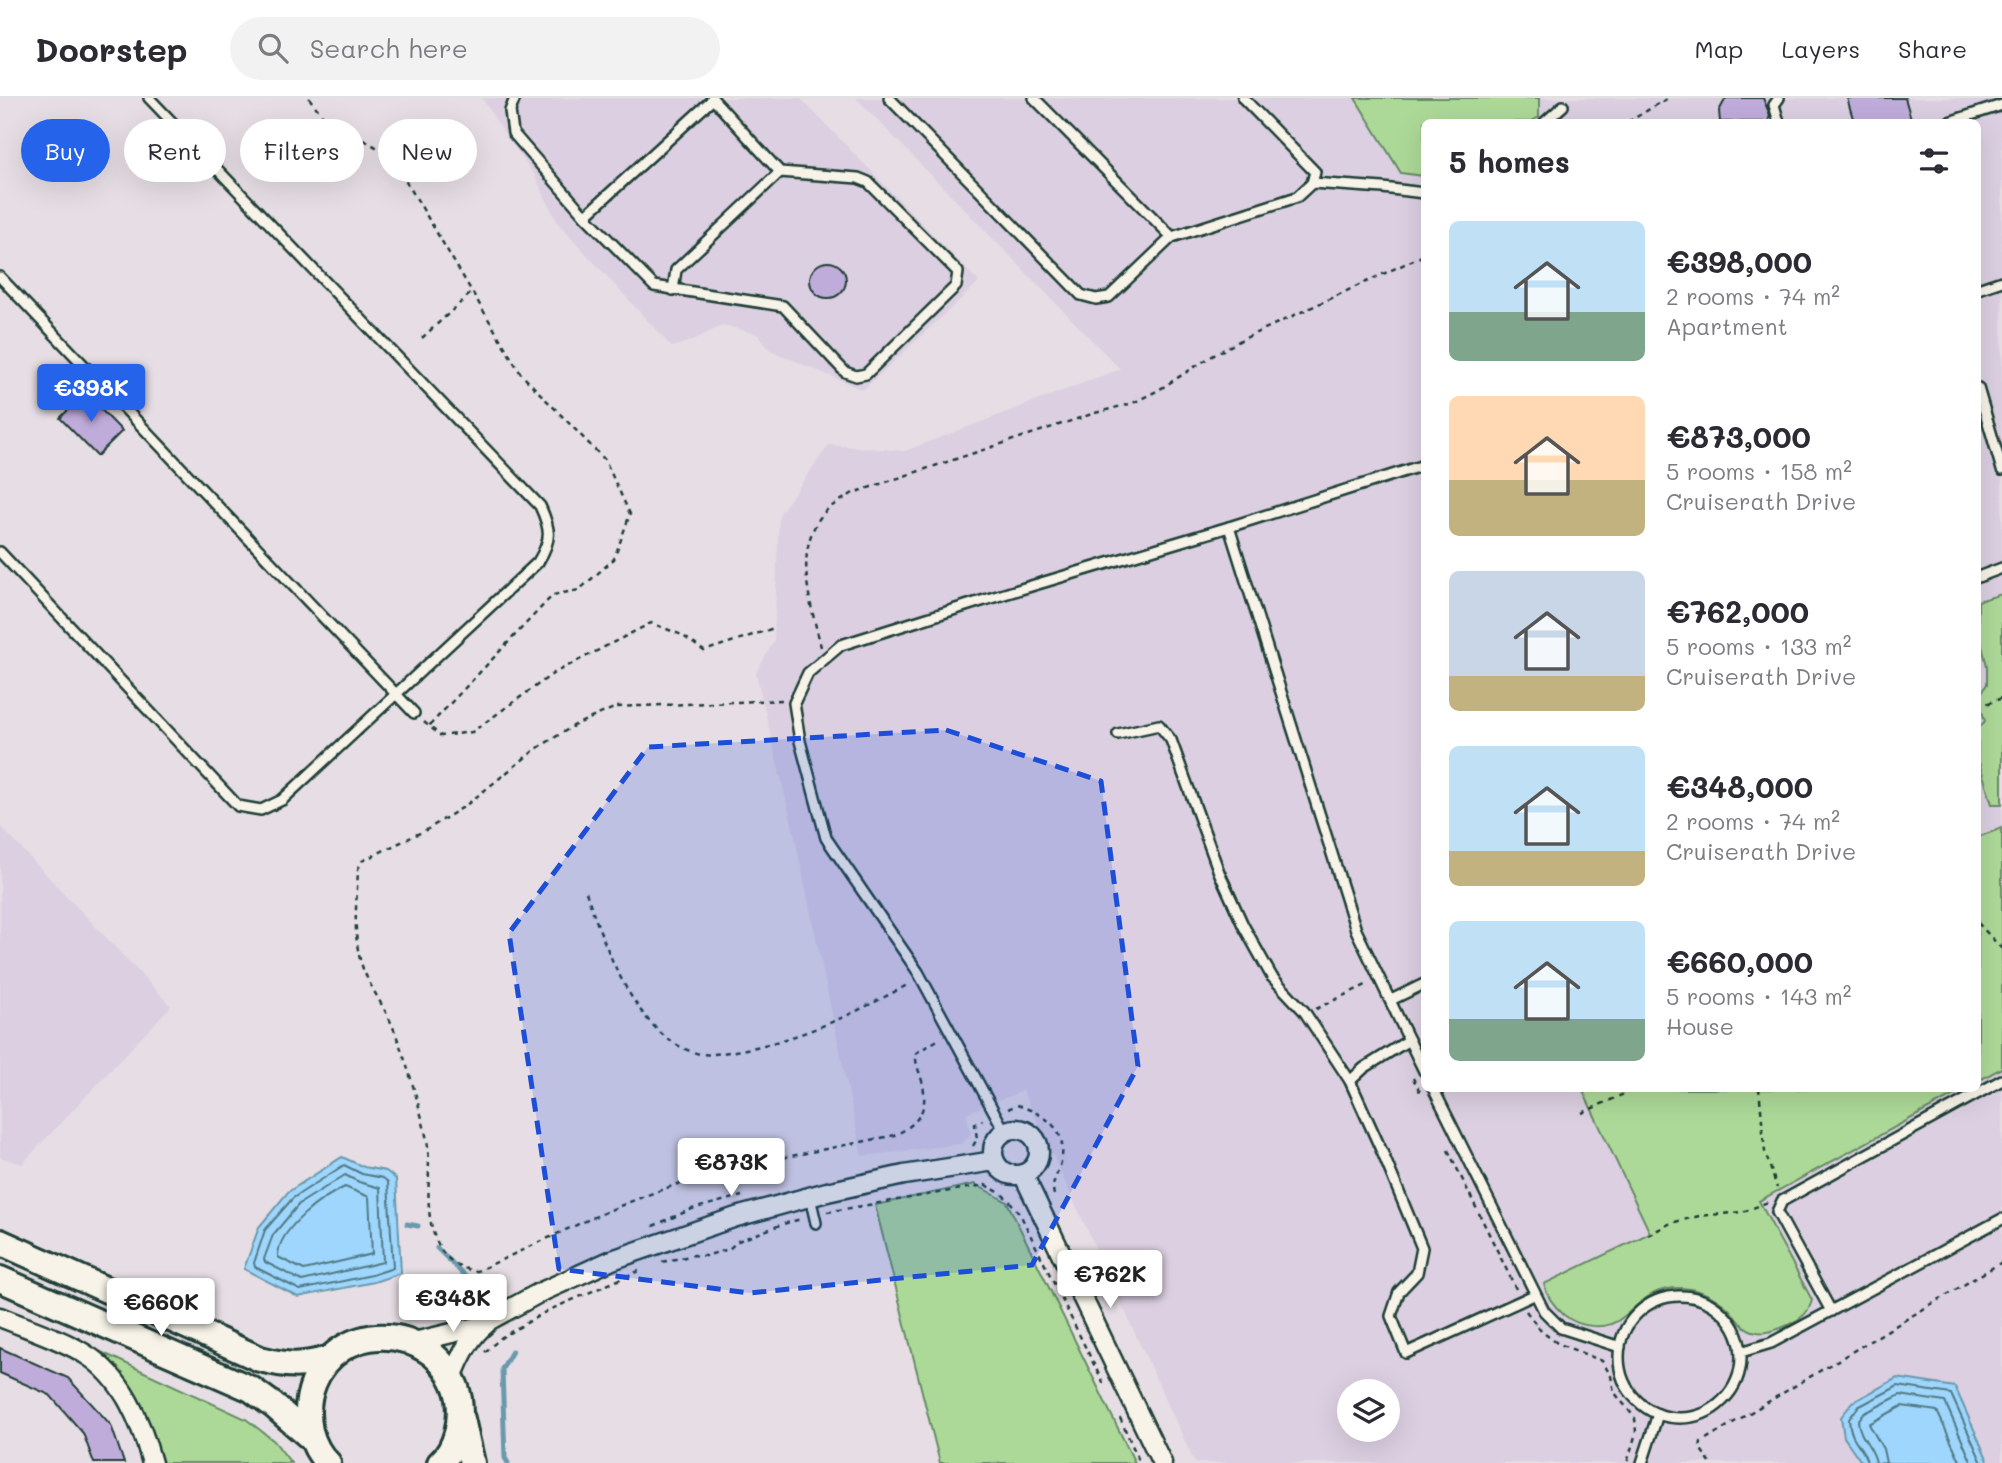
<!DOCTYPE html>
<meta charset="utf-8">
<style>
body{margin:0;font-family:Mali,sans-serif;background:#f2f2f3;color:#2b2b33;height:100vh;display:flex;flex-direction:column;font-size:26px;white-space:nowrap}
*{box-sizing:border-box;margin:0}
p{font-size:23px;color:#7c7c81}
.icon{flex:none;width:38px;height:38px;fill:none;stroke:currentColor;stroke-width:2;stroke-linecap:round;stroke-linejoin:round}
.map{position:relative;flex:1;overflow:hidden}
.panel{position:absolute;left:1421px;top:21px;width:560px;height:973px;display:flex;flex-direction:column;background:#fff;border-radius:10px;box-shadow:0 7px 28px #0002}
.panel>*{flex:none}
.guide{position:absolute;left:21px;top:21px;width:665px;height:63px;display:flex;gap:14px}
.tools{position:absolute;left:1337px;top:1281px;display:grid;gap:14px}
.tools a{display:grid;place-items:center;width:63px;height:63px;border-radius:50%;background:#fff;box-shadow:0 7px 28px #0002;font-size:35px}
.price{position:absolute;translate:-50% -60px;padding:0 16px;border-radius:7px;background:#fff;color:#222;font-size:23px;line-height:46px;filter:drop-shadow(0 2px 4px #0008)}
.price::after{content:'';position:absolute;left:50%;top:42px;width:21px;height:16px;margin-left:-10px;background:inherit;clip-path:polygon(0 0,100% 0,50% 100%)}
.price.current{background:#2563eb;color:#fff}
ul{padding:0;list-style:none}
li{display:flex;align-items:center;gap:21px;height:175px;padding:0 28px}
li span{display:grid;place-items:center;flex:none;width:196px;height:140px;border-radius:10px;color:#555}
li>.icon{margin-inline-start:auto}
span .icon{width:84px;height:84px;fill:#fffc;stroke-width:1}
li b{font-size:30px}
h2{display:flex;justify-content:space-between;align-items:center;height:84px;padding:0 28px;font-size:30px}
.pill{padding:0 24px;border-radius:32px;background:#fff;box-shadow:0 7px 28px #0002;font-size:24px;line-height:63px}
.pill.current{background:#2563eb;color:#fff}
header{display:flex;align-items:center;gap:42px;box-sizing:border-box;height:98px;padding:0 35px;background:#fff;border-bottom:2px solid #e1e1e2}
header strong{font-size:33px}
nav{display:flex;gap:38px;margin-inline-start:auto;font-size:24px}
.search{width:490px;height:63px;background:#f2f2f3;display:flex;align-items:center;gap:18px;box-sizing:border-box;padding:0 24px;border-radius:38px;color:#7c7c81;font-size:26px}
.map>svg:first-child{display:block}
.built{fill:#dbcfe1;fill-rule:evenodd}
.green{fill:#add998;stroke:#668b66;stroke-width:2}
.water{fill:#9ed6fd;stroke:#6b99ad;stroke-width:2}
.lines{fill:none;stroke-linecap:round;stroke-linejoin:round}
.shore{stroke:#527a84;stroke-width:2}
.stream{stroke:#6b99ad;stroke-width:5}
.building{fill:#c0acdb;stroke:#1f3d34;stroke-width:2}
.lane-casing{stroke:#1f3d34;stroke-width:14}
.street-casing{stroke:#1f3d34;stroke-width:23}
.secondary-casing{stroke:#1f3d34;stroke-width:30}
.path{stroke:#1f3d34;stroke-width:2.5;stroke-dasharray:5 5;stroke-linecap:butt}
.lane{stroke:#f7f3e8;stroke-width:9}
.street{stroke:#f7f3e8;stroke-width:18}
.secondary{stroke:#f7f3e8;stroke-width:24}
.marked{fill:#1d4ed8;fill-opacity:0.2;stroke:#1d4ed8;stroke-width:5;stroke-dasharray:14 9;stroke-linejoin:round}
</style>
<header>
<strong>Doorstep</strong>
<div class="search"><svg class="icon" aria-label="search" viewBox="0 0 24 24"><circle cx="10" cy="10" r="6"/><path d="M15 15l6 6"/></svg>Search here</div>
<nav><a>Map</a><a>Layers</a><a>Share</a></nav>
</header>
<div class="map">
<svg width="2002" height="1365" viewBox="0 0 2002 1365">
<rect width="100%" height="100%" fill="#e6dee4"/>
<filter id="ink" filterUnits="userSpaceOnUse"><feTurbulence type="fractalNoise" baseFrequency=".0143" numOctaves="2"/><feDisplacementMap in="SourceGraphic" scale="14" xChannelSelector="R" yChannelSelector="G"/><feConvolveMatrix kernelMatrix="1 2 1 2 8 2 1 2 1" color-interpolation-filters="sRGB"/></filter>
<g filter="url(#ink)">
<g class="built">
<polygon points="482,0 800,0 979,184 863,292 770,252 757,236 723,227 693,242 672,249 558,125 534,76 506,38"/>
<path d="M856,0h1146v1365h-807l-172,-372 -57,22 5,21 -10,10 -99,12 -68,-323 -38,-160 18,-32 5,-126 50,-70 76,6 215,-82zM1424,24h554v966h-554zM1349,1293h39v39h-39z"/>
<polygon points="0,728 171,908 22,1066 0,1059"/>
</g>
<g class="green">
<polygon points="1355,0 1539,0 1539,19 1530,24 1424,24 1424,78 1401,75"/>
<polygon points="2002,496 2002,706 1992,706 1978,661 1978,631 1985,623 1978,600 1987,586 1987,568 1978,532 1978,503"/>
<polygon points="2002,730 2002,970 1978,983 1978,739"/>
<path d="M1582,991h383l-206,112 53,99c-3,12 -10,18 -20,23 -20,10 -37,16 -54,-2 -3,-4 -6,-9 -10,-13 -14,-12 -31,-20 -49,-20 -28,0 -37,14 -56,29 -16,14 -43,11 -59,-2 -10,-9 -18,-19 -20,-31l106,-51z"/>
<polygon points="975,1086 1007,1104 1135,1365 940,1365 875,1107"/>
<polygon points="99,1253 246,1321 274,1343 291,1365 159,1365 144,1313"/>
</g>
<g class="water">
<polygon points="342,1059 364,1069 386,1073 396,1081 401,1175 374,1184 298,1199 244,1171 259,1129 288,1094"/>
<polygon points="1897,1280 1955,1289 1989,1365 1862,1365 1844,1339 1841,1319 1853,1304"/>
</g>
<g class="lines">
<g class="shore">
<polygon points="344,1067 362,1076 383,1080 388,1084 393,1170 372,1177 300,1192 255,1169 254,1165 265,1132 293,1100"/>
<polygon points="345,1077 359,1084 380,1090 383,1164 302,1183 265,1164 264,1161 273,1137 299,1106"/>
<path d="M345,1089l24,10 3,57 -68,16 -26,-13c-1,-27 44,-60 67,-70z"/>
<path d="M1867,1365c-3,-18 -17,-20 -18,-44l9,-12 40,-21 53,8 31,69"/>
<path d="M1876,1365c-2,-16 -17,-25 -18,-42l5,-7 37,-19 45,7 27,61"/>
<polyline points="1886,1365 1883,1351 1869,1326 1902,1308 1937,1313 1961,1365"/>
</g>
<g class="stream">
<polyline points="407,1126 418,1128"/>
<polyline points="437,1150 472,1185"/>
<polyline points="508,1365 505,1360 502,1271 512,1253"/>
</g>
</g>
<g class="building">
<polygon points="1726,0 1763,0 1770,17 1768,24 1720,24 1719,13"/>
<polygon points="1847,0 1905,0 1912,24 1854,24"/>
<circle cx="828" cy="182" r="18"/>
<polygon points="85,295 122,333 97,358 60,320"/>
<polygon points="0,1250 68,1280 111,1327 124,1365 94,1365 83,1335 50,1297 0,1275"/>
</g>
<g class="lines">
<g class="lane-casing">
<g id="lane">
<polyline points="515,0 510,13 513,35 585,118 654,188 783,208 845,274 856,278 866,276 956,188 958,174 868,84 858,80 780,74 712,0"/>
<polyline points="889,0 1081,197 1096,201 1109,199 1172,139 1297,99 1312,85 1315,74 1243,0"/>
<polyline points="1034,0 1172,139"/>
<polyline points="1779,0 1774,7 1779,24"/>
<polyline points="1545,24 1563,8"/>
<polyline points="1949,24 2002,7"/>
<polyline points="1312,85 1383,90 1424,95"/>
<polyline points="585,118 713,1"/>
<polyline points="0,179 414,615"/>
<polyline points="1978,191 2002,183"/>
<polyline points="673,192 676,172 780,74"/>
<polyline points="1978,290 2002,372"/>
<polyline points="1229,429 1356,832 1424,973"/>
<path d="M0,454l238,254 23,4 21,-10 256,-238c14,-23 13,-32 2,-56l-391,-408"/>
<polyline points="1978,479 2002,470"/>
<polyline points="1118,636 1159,627 1171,642 1219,774 1243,827 1272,879 1304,913 1350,983 1383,1056 1422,1150 1417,1175 1399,1194 1391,1218 1406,1255 1534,1197"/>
<polyline points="1391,902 1424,886"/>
<polyline points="1350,983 1364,970 1409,942"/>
<polyline points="1433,990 1544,1213 1561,1230 1620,1249"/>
<polyline points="1005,1034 918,874 826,740 800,643 794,605 808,575 841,547 991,500 1229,429 1424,367"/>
<polyline points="810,1099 816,1125"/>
<circle cx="1680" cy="1259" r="61"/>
<polyline points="1831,1213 1777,1114 1782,1103 2002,982"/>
<polyline points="1741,1254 1771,1245 2002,1121"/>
<polyline points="1642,1365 1658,1316"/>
</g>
</g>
<g class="street-casing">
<g id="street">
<circle cx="1016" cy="1054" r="23"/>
<polyline points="1023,1076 1162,1365"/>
<path d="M0,1219c26,11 62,22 85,37 38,23 56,68 67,109"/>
<polyline points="414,1244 477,1229 539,1195 612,1162 736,1119 827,1094 904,1077 994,1063"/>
<path d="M452,1280c7,-19 17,-41 34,-54"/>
</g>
</g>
<g class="secondary-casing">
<g id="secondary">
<path d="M0,1144l260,117c27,7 41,8 68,0"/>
<polyline points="0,1181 251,1291 273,1307 312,1341"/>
<polyline points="462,1321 472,1365"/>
<path d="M328,1365c-9,-8 -15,-21 -18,-32 -15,-71 58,-120 118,-80 15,10 28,29 31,48 3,21 -2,49 -19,64"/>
</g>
</g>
<g class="path">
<polyline points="309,0 323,18 383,53 409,88 521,276 605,362 630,416 614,461 579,492 553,497 429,628"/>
<polyline points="1628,24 1668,0"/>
<polyline points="422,240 471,195"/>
<path d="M821,549c-10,-42 -28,-95 1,-132 7,-9 21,-15 31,-22l242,-80 38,-10 24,-12 50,-32 34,-19 183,-85"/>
<path d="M782,602l-166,7 -41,18 -39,24 -71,57 -37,23 -66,32 -4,8c-1,28 -5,58 1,86 5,25 24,48 34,72 14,36 26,76 34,113 6,34 -6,72 12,106 7,14 23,24 38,25 76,-34 151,-74 231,-96 62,-16 125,-27 187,-40 25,-12 34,-27 27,-54 -3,-11 -7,-17 -6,-28l25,-15"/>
<polyline points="1978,609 2002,600"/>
<polyline points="424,624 441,638 472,634 554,575 651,525 682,537 704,553 774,530"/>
<path d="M586,794c18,52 49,142 107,160 13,5 28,1 42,-1 62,-10 119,-37 174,-67"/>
<polyline points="1978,825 2002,851"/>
<polyline points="1316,911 1370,885"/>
<polyline points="1413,980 1421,996"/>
<polyline points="1759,990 1765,1054 1777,1090"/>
<path d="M1008,1011l9,-4c30,10 53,25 43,61 -4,12 -10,18 -5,32"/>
<polyline points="1582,1015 1637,990"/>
<polyline points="973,1048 977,1041 975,1026 983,1022"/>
<polyline points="1448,1052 1516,1191"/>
<path d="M827,1114l158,-27c19,9 24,14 36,31l84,171"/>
<polyline points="653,1128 692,1111 742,1098"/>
<polyline points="1648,1137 1671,1125 1699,1118 1743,1114 1768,1104"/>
<polyline points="662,1164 694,1157 705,1158 729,1151 738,1143 783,1126 801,1121"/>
<polyline points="471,1211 493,1199"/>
<polyline points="1526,1213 1541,1233 1557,1245 1602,1263 1611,1278 1614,1294 1635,1320 1636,1335 1627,1365"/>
<polyline points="485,1254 502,1239 547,1213 643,1171"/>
<polyline points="1120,1320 1140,1365"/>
<polyline points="1710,1365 1700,1350 1701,1344 2002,1164"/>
</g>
<use href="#lane" class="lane"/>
<use href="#street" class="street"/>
<use href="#secondary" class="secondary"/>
</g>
</g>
<path class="marked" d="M946,632l155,51 37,285 -106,199 -282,28 -191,-24 -50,-336 139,-186z"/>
</svg>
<div class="tools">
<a><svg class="icon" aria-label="layers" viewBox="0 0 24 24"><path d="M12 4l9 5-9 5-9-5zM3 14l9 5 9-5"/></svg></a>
</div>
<b class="price current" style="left:91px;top:326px">€398K</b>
<b class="price" style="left:731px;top:1100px">€873K</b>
<b class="price" style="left:1110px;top:1212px">€762K</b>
<b class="price" style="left:453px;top:1236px">€348K</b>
<b class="price" style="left:161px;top:1240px">€660K</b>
<div class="guide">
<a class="pill current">Buy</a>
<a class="pill">Rent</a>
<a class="pill">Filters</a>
<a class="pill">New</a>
</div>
<section class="panel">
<h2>5 homes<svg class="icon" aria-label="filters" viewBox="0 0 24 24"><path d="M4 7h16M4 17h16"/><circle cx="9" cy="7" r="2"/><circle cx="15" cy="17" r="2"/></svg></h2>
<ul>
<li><span style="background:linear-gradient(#bfe0f5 65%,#7fa58c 0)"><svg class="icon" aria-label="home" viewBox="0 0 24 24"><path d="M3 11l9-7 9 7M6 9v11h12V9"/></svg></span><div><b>€398,000</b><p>2 rooms · 74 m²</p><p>Apartment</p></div></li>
<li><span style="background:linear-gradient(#ffd9b3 60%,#c2b280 0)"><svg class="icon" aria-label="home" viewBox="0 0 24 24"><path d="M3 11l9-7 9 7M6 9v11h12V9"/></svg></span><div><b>€873,000</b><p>5 rooms · 158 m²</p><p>Cruiserath Drive</p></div></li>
<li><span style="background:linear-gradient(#c9d6e8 75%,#c2b280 0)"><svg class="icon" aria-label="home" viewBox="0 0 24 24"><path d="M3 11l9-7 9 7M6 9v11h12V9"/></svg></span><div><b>€762,000</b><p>5 rooms · 133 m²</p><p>Cruiserath Drive</p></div></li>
<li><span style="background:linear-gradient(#bfe0f5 75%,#c2b280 0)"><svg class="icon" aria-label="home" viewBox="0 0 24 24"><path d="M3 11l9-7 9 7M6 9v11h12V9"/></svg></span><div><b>€348,000</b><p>2 rooms · 74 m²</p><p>Cruiserath Drive</p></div></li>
<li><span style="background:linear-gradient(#bfe0f5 70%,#7fa58c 0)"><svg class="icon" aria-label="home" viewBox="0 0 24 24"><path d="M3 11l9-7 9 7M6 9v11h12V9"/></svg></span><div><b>€660,000</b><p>5 rooms · 143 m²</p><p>House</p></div></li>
</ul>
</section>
</div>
